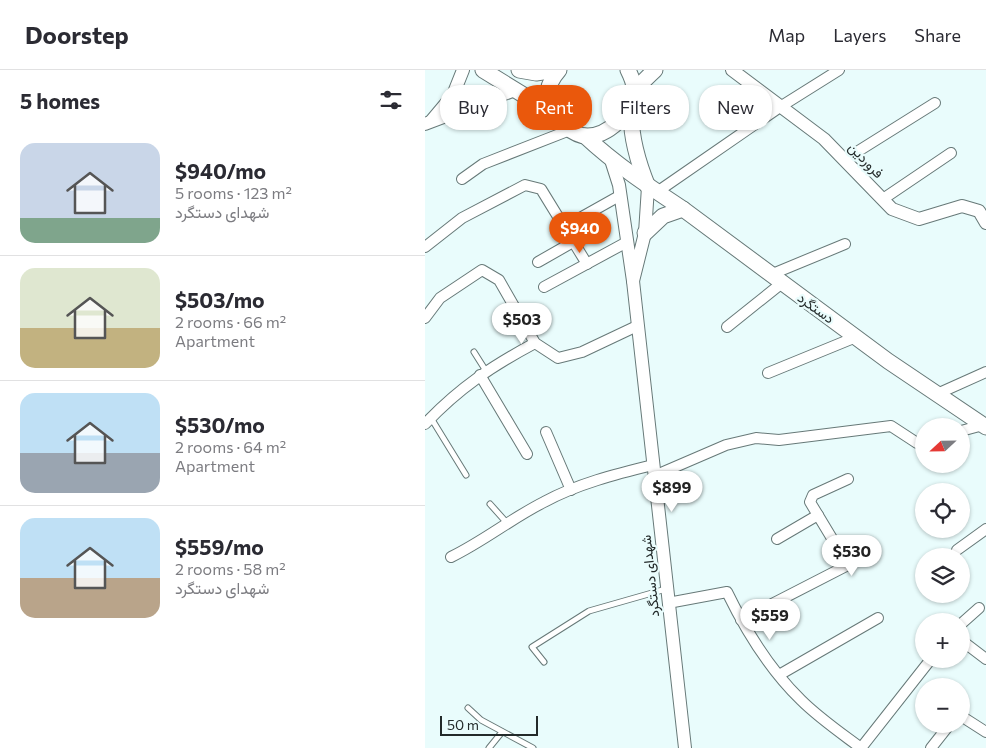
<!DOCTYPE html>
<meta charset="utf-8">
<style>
body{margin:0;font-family:Commissioner,Vazirmatn,sans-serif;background:#f2f2f3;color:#2b2b33;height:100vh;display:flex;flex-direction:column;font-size:19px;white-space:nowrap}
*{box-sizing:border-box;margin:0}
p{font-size:16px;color:#7c7c81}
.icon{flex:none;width:28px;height:28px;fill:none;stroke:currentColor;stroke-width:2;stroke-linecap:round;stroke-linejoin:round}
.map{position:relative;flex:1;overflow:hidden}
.side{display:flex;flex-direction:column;background:#fff;width:425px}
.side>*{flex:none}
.hud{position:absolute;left:15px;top:15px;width:470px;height:45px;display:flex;gap:10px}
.needle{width:32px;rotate:248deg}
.buttons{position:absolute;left:490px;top:348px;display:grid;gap:10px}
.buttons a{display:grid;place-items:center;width:55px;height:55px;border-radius:50%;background:#fff;box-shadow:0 1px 4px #0004;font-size:25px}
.scale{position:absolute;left:15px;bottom:12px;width:98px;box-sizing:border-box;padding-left:5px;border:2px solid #232a2a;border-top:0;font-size:14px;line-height:18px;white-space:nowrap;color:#232a2a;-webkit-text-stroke:4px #e9fcfc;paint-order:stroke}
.price{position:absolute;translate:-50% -42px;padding:0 11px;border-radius:18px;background:#fff;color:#222;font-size:16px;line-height:32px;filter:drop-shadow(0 1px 2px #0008)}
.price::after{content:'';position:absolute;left:50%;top:30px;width:15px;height:11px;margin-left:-8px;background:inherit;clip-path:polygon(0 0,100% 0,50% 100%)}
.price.active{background:#ea580c;color:#fff}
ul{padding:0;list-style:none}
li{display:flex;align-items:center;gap:15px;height:125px;padding:0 20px}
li+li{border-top:1px solid #e1e1e2}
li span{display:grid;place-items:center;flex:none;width:140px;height:100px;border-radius:15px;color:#555}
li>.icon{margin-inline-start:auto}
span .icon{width:60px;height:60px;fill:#fffc;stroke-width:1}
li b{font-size:21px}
h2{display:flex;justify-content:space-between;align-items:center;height:60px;padding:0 20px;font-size:21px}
.chip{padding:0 18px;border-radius:20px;background:#fff;box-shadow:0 1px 4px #0004;font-size:18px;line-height:45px}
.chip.active{background:#ea580c;color:#fff}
header{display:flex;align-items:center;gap:30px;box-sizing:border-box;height:70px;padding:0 25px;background:#fff;border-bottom:1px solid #e1e1e2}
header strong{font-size:24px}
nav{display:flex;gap:28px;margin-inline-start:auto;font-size:18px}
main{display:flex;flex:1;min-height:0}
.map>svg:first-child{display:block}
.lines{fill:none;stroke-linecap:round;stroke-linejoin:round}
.service-casing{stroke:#677978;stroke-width:7}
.minor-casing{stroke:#677978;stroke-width:12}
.tertiary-casing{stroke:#677978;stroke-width:14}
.secondary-casing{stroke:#677978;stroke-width:17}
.service{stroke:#fff;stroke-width:5}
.minor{stroke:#fff;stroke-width:10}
.tertiary{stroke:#fff;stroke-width:12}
.secondary{stroke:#fff;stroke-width:15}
.labels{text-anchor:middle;stroke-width:4.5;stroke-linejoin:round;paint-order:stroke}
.street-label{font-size:14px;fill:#232a2a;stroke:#e9fcfc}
</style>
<header>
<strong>Doorstep</strong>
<nav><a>Map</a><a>Layers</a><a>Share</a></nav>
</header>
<main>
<section class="side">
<h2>5 homes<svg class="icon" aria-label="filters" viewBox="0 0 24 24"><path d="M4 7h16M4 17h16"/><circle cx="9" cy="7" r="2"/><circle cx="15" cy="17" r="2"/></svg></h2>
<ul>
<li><span style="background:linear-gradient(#c9d6e8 75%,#7fa58c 0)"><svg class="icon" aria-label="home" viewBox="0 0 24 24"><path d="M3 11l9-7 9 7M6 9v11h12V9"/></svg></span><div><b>$940/mo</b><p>5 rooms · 123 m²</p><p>شهدای دستگرد</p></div></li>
<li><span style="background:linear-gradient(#dfe7d0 60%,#c2b280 0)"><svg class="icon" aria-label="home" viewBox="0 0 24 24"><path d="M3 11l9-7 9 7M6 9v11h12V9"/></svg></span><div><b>$503/mo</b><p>2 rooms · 66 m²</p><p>Apartment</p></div></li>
<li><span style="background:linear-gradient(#bfe0f5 60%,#9aa5b1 0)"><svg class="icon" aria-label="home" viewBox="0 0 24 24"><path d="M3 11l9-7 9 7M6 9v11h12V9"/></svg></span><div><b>$530/mo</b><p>2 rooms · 64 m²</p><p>Apartment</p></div></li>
<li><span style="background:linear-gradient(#bfe0f5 60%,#b9a48a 0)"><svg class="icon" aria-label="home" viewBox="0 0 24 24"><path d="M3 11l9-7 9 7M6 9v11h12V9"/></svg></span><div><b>$559/mo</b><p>2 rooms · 58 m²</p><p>شهدای دستگرد</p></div></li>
</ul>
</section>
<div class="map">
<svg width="561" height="678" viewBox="0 0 561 678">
<rect width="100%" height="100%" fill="#e9fcfc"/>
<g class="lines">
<g class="service-casing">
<g id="service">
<polyline points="49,282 61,301"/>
<polyline points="6,348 41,405"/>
<polyline points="65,434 82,453"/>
<polyline points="119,592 107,577 164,541 241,519"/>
<polyline points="43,638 56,650 108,678"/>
<polyline points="64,678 77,662"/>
</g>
</g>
<g class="minor-casing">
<g id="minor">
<polyline points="419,90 510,33"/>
<polyline points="37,109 58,94 145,60"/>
<polyline points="232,122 355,37 414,0"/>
<polyline points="458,129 526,83"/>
<polyline points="139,157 196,125"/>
<polyline points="0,177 37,148 100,115 116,119 162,194"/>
<polyline points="113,192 148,172"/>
<polyline points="345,205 420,174"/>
<polyline points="119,217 202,172"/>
<polyline points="0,248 15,228 57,200 74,210 110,273 133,288 157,282 212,256"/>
<polyline points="302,257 357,213"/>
<polyline points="343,303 431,267"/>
<polyline points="55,305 102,384"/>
<polyline points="512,324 561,302"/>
<path d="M0,354c34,-36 67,-58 110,-81"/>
<polyline points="536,361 558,355"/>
<polyline points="121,362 146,420"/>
<polyline points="229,406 301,375 331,368 354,370 466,356 492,373 499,371"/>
<polyline points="352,469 393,445"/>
<polyline points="532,480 561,459"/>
<path d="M26,487c33,-16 61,-39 93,-55 33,-18 72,-28 109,-37"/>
<path d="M243,533l59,-11c19,39 43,78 74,108 18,18 40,33 60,48"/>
<polyline points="316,550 423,495 385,432 388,425 423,409"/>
<polyline points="536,554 554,538"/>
<polyline points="536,570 561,589"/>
<polyline points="354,605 453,548"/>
<polyline points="536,646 561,662"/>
<polyline points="436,678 506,589"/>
<polyline points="506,678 525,654"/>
</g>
</g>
<g class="tertiary-casing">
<g id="tertiary">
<polyline points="307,0 399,69 467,139 494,149 537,136 554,141 561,153"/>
<polyline points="7,50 28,25 38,0"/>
<polyline points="0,54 90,20"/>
<polyline points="186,90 194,115 208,211 220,163 223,117"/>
<polyline points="208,211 260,678"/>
</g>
</g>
<g class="secondary-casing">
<g id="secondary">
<polyline points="58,0 126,42"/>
<polyline points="94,0 111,3 131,0"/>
<path d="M134,0c-17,19 -15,41 6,56 5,4 14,10 21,10 21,1 47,-23 48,-44 1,-7 -3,-16 -6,-22"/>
<path d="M160,66c30,28 63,50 98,73l205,152 98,66"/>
<path d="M223,117c-11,-27 -22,-63 -14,-93 3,-8 15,-18 21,-24"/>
<polyline points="220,163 238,146 258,139"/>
</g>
</g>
<use href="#service" class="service"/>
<use href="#minor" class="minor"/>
<use href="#tertiary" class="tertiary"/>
<use href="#secondary" class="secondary"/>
</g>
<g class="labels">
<g class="street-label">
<text transform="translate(441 90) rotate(46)" y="5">فروردین</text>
<text transform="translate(391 238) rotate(36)" y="5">دستگرد</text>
<text transform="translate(225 506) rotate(-96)" y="5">شهدای دستگرد</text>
</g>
</g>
</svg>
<div class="buttons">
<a><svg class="needle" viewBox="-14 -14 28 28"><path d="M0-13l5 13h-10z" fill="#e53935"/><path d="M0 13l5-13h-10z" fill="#7c7c81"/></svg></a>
<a><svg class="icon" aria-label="locate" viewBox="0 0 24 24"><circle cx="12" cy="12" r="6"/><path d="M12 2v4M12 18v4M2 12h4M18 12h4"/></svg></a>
<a><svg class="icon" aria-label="layers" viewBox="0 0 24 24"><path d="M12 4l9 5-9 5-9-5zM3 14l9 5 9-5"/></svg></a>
<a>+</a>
<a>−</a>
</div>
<div class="scale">50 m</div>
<b class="price active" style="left:155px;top:184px">$940</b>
<b class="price" style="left:97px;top:275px">$503</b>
<b class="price" style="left:247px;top:443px">$899</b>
<b class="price" style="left:427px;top:507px">$530</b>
<b class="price" style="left:345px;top:571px">$559</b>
<div class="hud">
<a class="chip">Buy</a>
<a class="chip active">Rent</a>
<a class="chip">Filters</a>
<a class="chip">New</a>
</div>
</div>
</main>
